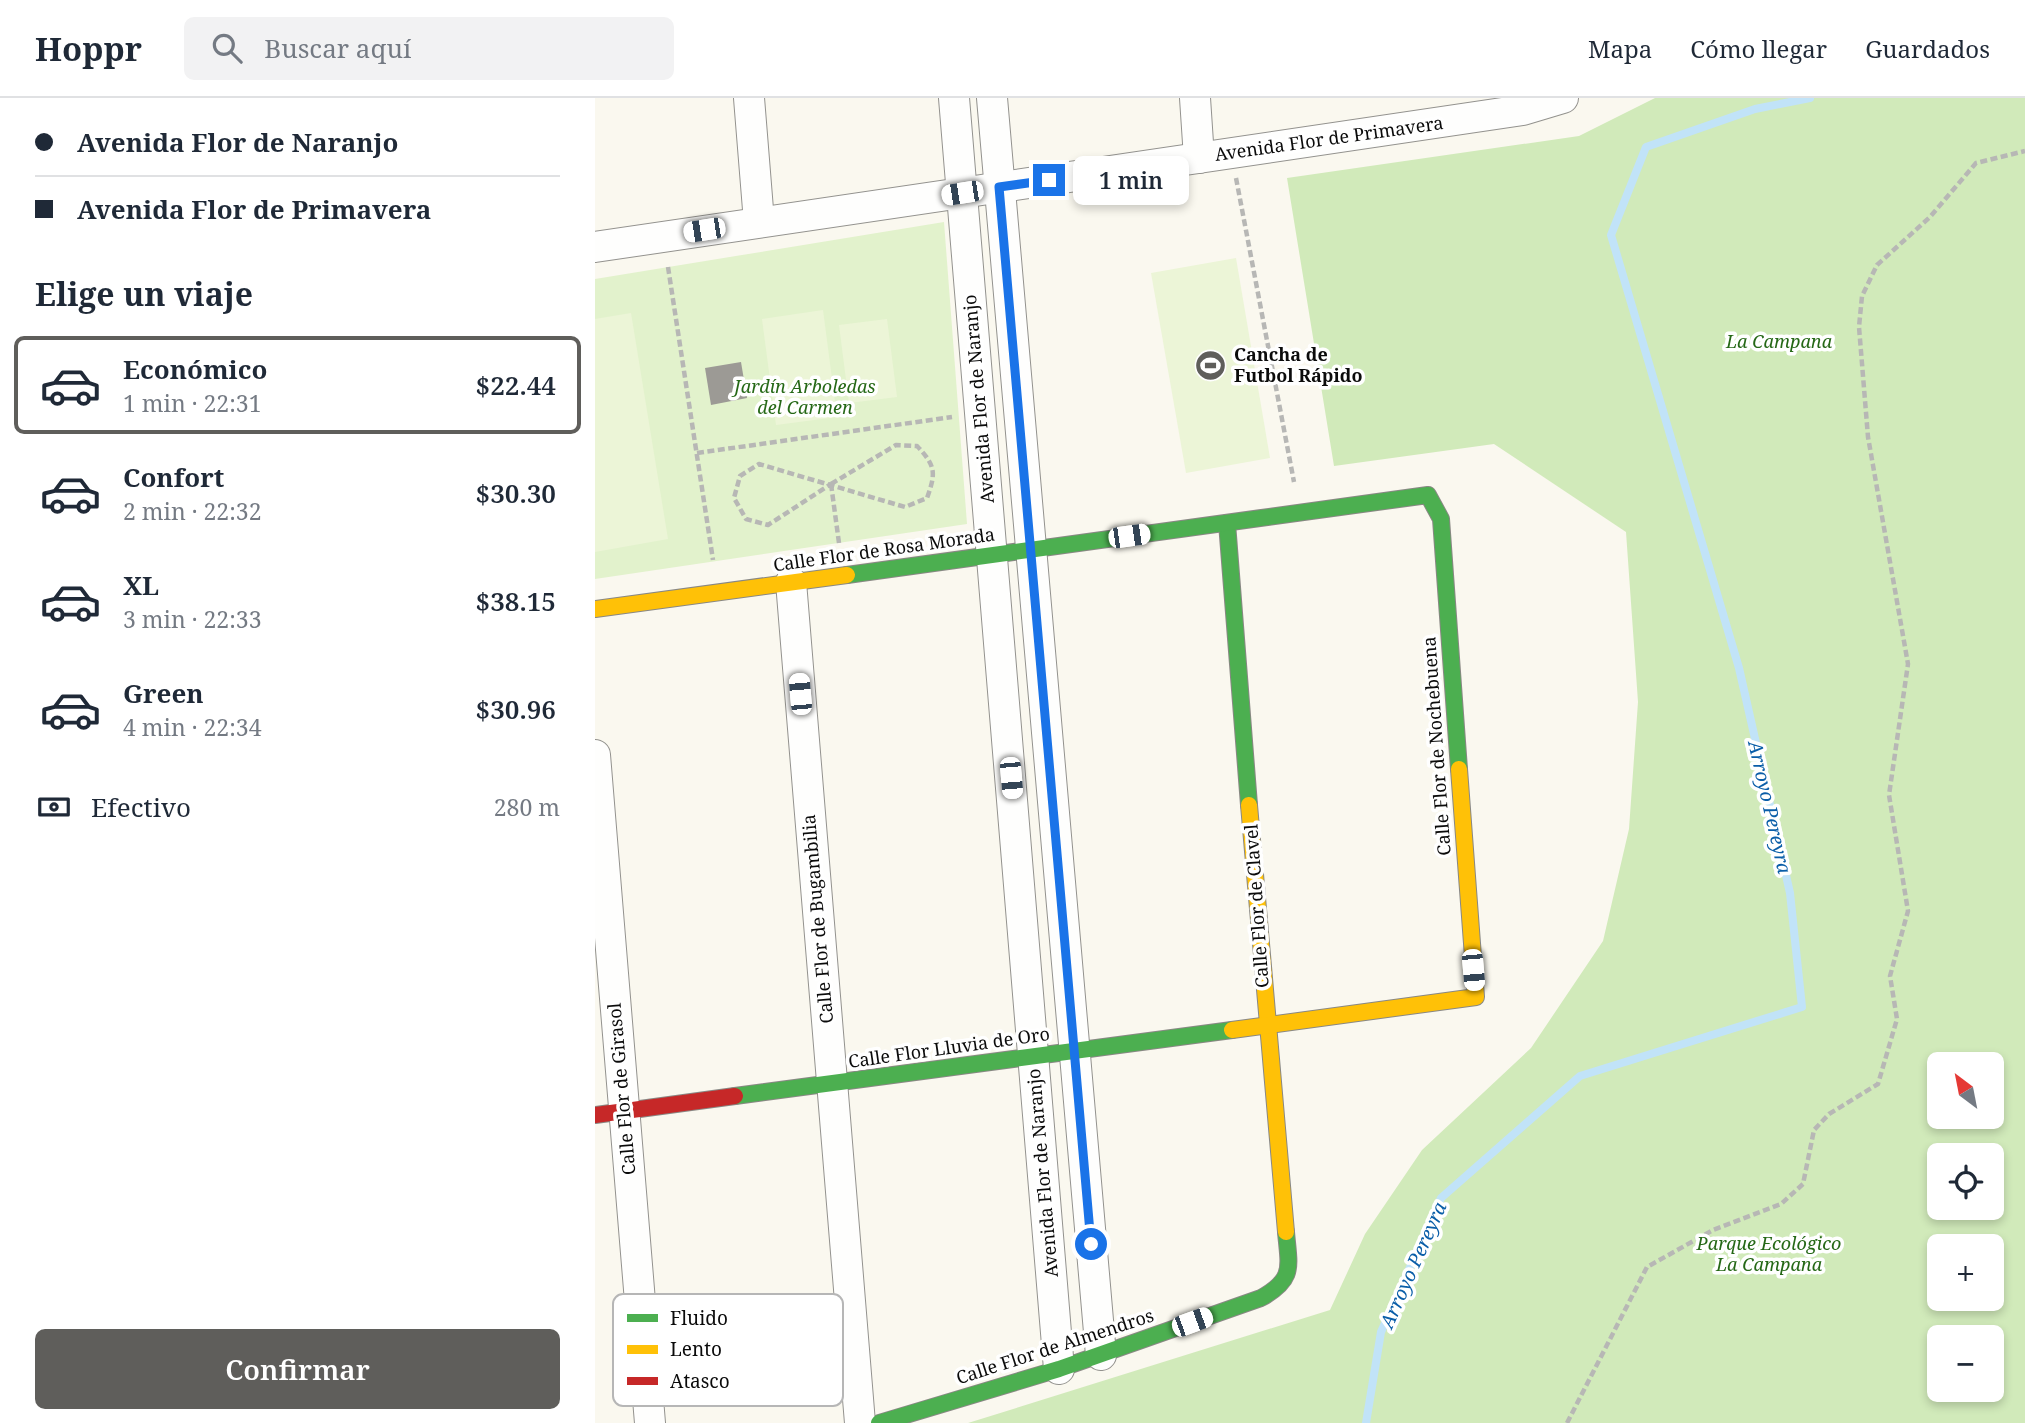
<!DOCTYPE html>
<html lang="es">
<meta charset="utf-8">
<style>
:root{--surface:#fff;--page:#f2f2f3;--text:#1f2937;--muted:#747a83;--line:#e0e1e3;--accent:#5f5e5b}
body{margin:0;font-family:"Noto Serif",serif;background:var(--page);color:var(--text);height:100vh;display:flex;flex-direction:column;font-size:26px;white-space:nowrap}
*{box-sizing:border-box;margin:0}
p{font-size:23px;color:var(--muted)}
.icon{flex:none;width:38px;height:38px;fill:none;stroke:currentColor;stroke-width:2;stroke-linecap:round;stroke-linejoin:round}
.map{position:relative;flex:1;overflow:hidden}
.details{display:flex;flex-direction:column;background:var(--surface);width:595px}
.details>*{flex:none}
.guide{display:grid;align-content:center;height:154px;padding:0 35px;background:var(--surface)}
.needle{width:46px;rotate:328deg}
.tools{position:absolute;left:1332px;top:954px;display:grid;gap:14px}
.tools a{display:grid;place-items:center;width:77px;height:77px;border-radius:10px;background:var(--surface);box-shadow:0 4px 10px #0003;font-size:35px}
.end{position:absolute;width:32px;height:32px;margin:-16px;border:9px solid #1a73e8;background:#fff;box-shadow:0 0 0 4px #fff}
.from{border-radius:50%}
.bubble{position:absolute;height:49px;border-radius:10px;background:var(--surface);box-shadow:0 4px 10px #0003;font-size:23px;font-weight:600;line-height:49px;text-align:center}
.car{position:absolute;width:21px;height:42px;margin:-21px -10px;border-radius:9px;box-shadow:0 0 5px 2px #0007;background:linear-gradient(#fff 24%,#345 0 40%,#fff 0 76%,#345 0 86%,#fff 0)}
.guide b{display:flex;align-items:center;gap:24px;height:66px;font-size:26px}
.guide b+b{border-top:2px solid var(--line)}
.guide i{width:18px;height:18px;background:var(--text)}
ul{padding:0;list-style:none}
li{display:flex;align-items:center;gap:21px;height:98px;margin:0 14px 10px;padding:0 21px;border:4px solid transparent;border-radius:10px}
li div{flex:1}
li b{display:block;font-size:26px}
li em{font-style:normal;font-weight:600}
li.on{border-color:var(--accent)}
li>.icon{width:63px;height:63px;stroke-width:1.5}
h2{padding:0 35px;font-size:32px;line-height:84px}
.pay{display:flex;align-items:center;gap:18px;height:77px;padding:0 35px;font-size:26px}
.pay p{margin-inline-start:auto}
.button{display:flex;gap:14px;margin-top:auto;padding:14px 35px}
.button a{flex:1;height:80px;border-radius:10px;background:var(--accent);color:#fff;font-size:28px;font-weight:600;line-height:80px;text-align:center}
header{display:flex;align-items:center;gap:42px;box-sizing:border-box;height:98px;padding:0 35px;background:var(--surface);border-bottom:2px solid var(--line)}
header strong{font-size:33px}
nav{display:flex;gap:38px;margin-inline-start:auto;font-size:24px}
.search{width:490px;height:63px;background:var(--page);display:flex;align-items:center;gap:18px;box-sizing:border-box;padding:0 24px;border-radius:10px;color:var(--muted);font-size:26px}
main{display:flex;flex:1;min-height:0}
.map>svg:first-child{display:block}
.green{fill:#e2f2cc}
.forest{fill:#d1eaba;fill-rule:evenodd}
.pitch{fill:#ecf5d7}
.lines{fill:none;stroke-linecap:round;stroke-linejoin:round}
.stream{stroke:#c1e3f8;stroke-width:8}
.building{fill:#9c9a95}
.street-casing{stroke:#93928e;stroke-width:32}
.fast-casing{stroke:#898884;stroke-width:18}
.slow-casing{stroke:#898884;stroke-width:18}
.jam-casing{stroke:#898884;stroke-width:18}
.path{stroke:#b7b7b5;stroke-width:4.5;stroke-dasharray:7 3.5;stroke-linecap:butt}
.street{stroke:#fefefd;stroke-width:30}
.fast{stroke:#4caf50;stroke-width:16}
.slow{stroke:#ffc107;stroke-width:16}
.jam{stroke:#c62828;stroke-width:16}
.route{stroke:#1a73e8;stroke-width:9}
.labels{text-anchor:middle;stroke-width:7;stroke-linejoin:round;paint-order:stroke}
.street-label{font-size:18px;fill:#0b0b0b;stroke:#fff}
.park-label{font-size:18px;font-style:italic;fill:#256816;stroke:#fff}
.poi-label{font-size:18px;font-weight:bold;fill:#0b0b0b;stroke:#fff;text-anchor:start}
.water-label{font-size:19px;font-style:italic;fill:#0a5ea8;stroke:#fff}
.key{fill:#fff;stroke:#b6b6b6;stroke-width:2}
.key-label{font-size:19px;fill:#0b0b0b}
</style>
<header>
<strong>Hoppr</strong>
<div class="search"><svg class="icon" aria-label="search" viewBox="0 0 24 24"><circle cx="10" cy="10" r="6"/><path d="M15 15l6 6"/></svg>Buscar aquí</div>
<nav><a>Mapa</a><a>Cómo llegar</a><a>Guardados</a></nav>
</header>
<main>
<section class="details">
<div class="guide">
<b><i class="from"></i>Avenida Flor de Naranjo</b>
<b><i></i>Avenida Flor de Primavera</b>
</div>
<h2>Elige un viaje</h2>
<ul>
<li class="on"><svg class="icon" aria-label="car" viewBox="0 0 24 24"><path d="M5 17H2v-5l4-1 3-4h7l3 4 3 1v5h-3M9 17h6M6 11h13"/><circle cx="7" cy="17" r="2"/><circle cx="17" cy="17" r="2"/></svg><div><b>Económico</b><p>1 min · 22:31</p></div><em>$22.44</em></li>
<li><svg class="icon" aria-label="car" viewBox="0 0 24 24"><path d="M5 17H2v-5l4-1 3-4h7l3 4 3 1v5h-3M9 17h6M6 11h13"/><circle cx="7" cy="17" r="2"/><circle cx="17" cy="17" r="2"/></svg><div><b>Confort</b><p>2 min · 22:32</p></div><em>$30.30</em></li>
<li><svg class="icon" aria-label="car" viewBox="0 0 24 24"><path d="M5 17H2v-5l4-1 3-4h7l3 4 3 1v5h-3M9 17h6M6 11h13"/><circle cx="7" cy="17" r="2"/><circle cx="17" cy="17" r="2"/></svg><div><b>XL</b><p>3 min · 22:33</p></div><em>$38.15</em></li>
<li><svg class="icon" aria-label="car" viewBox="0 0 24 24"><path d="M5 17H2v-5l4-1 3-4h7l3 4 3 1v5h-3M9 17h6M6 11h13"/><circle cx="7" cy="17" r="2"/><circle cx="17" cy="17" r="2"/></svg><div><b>Green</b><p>4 min · 22:34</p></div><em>$30.96</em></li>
</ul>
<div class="pay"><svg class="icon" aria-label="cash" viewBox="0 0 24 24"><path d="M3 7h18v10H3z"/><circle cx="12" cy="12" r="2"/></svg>Efectivo<p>280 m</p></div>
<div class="button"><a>Confirmar</a></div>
</section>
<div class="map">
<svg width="1430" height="1325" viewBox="0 0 1430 1325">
<rect width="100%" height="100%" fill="#faf8ef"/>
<!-- green -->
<polygon class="green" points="349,124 372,426 0,481 0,181"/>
<!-- forest -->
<path class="forest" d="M1060,0H1430V1325H373L735,1212L770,1136L827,1052L936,950L1008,843L1034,731L1043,604L1031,434L899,346L739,368L692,80L984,38ZM1344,966H1396V1018H1344ZM1344,1057H1396V1110H1344ZM1344,1148H1396V1200H1344ZM1344,1239H1396V1292H1344Z"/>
<!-- pitch -->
<g class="pitch">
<polygon points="641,160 675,360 591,375 556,175"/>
<polygon points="228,212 242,319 181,327 167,221"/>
<polygon points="36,215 73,441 0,454 0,221"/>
<polygon points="292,221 302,299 254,305 244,227"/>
</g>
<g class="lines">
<!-- stream -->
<polyline class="stream" points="771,1325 786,1234 846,1100 985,978 1207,909 1195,795 1144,570 1016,137 1051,49 1160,11 1215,0"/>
</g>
<!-- building -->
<polygon class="building" points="146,264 152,300 116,307 110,270"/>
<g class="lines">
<defs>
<g id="street">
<polyline points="154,0 164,124"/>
<polyline points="359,0 464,1271"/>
<polyline points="397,0 506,1257"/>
<polyline points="600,0 604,60"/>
<polyline points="0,149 928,12 968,0"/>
<polyline points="196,484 265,1325"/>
<polyline points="0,657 55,1325"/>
</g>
<g id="fast">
<polyline points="632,425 654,707"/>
<polyline points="252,477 833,397 846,421 864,671"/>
<polyline points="140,998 637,932"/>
<path d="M284,1325L464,1271L666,1200C700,1181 694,1169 691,1134"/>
</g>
<g id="slow">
<polyline points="0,511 252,477"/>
<polyline points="654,707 691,1134"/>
<polyline points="637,932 881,899 864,671"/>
</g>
<polyline id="jam" points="0,1017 140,998"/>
</defs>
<!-- street casing -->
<use href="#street" class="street-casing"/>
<!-- fast casing -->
<use href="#fast" class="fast-casing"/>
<!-- slow casing -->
<use href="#slow" class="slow-casing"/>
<!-- jam casing -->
<use href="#jam" class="jam-casing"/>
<!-- path -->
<g class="path">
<polyline points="641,80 699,384"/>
<polyline points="73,169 118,462"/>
<polyline points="102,355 357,319"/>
<path d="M236,386L301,347L322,348C341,368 341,375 332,400L310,409L164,366L145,378L139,400L151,421L173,427L236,386"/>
<polyline points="236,386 244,445"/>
<polyline points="972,1325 1052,1169 1118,1132 1186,1106 1208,1086 1219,1032 1234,1016 1283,986 1302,921 1295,878 1313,813 1294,697 1313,566 1273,339 1264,229 1267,198 1282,167 1335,119 1381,65 1430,53"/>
</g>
<!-- street -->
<use href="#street" class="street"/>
<!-- fast -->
<use href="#fast" class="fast"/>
<!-- slow -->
<use href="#slow" class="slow"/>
<!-- jam -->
<use href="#jam" class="jam"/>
</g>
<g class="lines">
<!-- route -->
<polyline class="route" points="454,82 404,89 496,1146"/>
</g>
<!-- icons -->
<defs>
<symbol id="stadium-disc" viewBox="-11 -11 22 22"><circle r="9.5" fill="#5f5e5b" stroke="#fff"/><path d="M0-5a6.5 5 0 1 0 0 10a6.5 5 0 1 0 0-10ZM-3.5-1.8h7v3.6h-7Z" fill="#fff"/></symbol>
</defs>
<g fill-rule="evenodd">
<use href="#stadium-disc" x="598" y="250" width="35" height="35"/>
</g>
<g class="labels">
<!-- street labels -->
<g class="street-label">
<text transform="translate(734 41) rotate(-8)" y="6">Avenida Flor de Primavera</text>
<text transform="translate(384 301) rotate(-95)" y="6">Avenida Flor de Naranjo</text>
<text transform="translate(289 452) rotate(-8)" y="6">Calle Flor de Rosa Morada</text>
<text transform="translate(842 648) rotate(-94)" y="6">Calle Flor de Nochebuena</text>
<text transform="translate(662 808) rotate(-94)" y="6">Calle Flor de Clavel</text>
<text transform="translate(223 821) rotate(-95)" y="6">Calle Flor de Bugambilia</text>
<text transform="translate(354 950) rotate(-8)" y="6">Calle Flor Lluvia de Oro</text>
<text transform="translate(27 991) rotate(-95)" y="6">Calle Flor de Girasol</text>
<text transform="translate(448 1075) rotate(-95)" y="6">Avenida Flor de Naranjo</text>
<text transform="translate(460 1249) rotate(-18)" y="6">Calle Flor de Almendros</text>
</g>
<!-- park labels -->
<g class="park-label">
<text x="1184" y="250">La Campana</text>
<text x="210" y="295">Jardín Arboledas<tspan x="210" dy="21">del Carmen</tspan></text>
<text x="1174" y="1152">Parque Ecológico<tspan x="1174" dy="21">La Campana</tspan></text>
</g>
<!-- poi labels -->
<g class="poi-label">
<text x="639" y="263">Cancha de<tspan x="639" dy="21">Futbol Rápido</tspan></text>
</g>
<!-- water labels -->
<g class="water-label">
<text transform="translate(1175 709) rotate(77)" y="7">Arroyo Pereyra</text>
<text transform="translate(818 1167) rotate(-66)" y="7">Arroyo Pereyra</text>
</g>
</g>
<!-- legend -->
<rect x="18" y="1196" width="230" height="112" rx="10" class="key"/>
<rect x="32" y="1216" width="31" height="8" fill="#4caf50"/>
<rect x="32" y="1247" width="31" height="9" fill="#ffc107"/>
<rect x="32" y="1279" width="31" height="8" fill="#c62828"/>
<g class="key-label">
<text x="75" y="1227">Fluido</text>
<text x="75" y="1258">Lento</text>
<text x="75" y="1290">Atasco</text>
</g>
</svg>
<div class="tools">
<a><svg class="needle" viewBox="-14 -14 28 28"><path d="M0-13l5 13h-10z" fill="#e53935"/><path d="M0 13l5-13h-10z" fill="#747a83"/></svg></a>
<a><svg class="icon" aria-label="locate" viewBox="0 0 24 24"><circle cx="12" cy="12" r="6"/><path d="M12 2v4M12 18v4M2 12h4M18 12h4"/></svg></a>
<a>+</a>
<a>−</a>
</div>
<i class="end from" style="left:496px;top:1146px"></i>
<i class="end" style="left:454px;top:82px"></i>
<div class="bubble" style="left:478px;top:58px;width:116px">1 min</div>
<i class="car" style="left:367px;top:95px;rotate:261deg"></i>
<i class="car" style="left:109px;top:132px;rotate:261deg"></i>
<i class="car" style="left:534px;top:438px;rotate:82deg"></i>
<i class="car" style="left:205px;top:596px;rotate:355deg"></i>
<i class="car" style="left:416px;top:680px;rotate:175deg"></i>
<i class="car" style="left:878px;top:872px;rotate:175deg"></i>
<i class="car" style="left:597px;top:1224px;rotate:70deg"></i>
</div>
</main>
